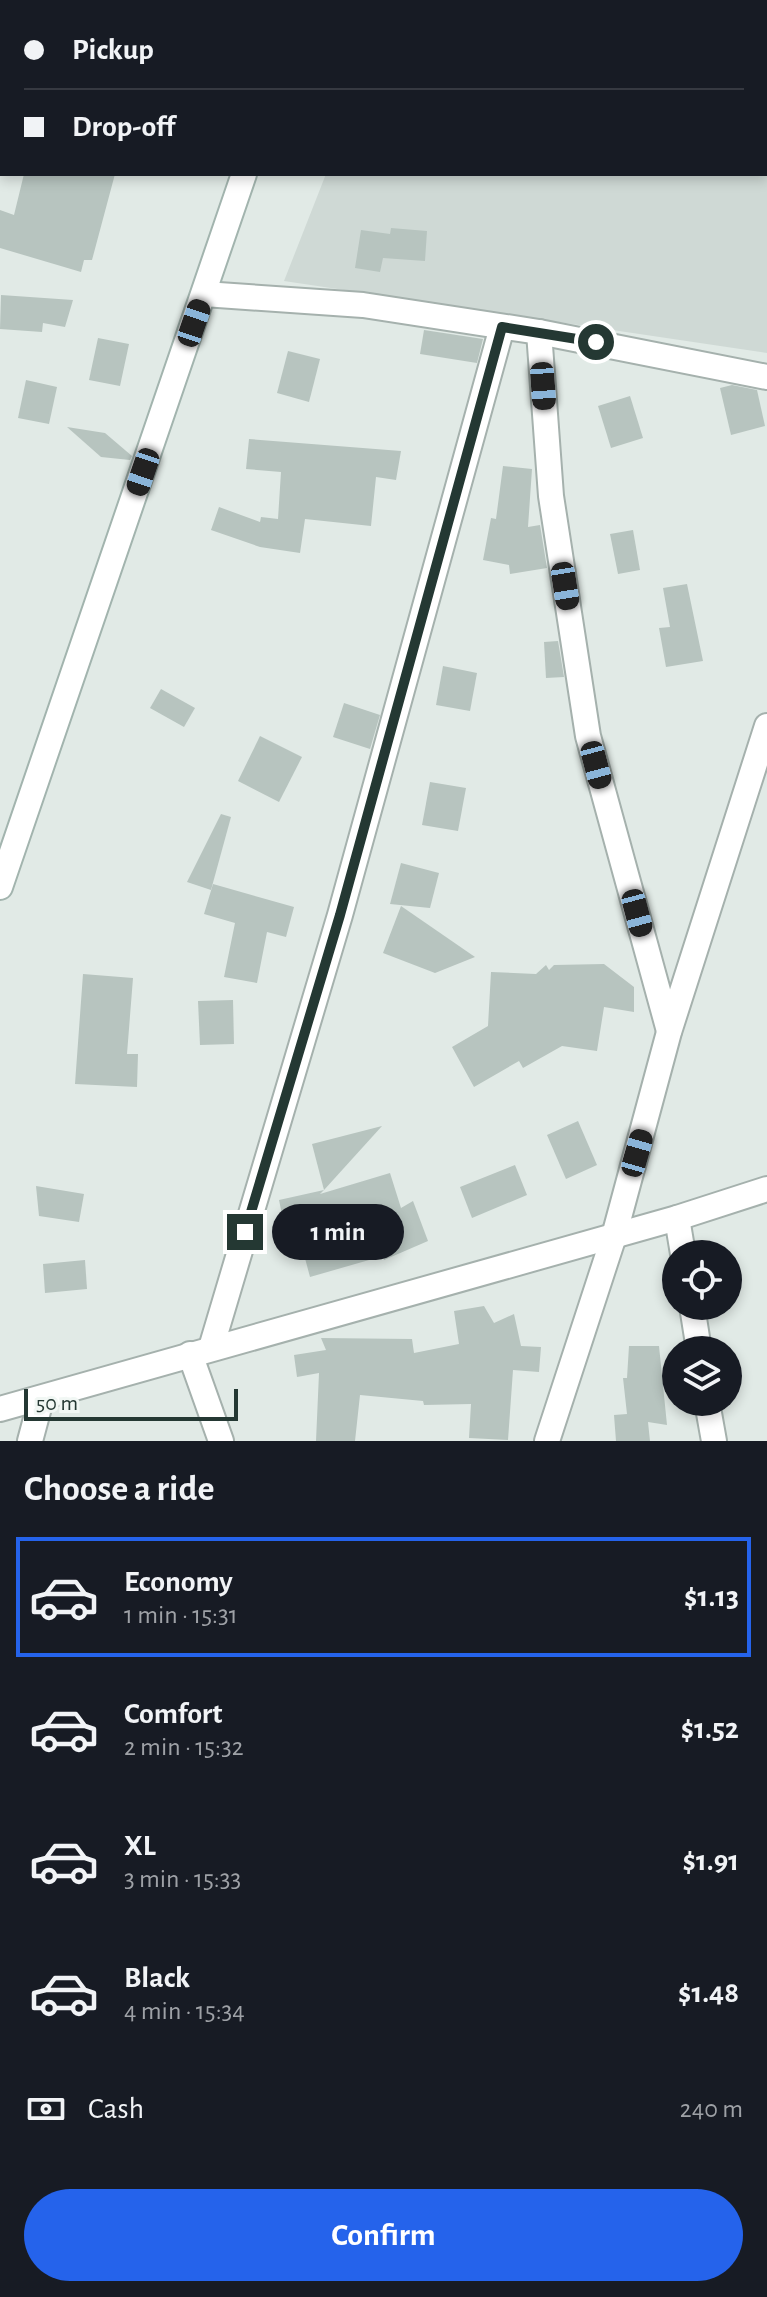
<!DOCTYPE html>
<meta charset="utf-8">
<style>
:root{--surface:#171b24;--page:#242831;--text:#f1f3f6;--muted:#9ea1a6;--line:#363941;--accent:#2563eb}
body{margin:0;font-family:"Alegreya Sans",sans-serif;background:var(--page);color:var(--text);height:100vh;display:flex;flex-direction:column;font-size:30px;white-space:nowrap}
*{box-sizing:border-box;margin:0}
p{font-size:26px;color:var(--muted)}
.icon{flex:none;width:44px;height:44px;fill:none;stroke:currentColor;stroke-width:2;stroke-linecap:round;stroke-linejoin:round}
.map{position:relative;height:1441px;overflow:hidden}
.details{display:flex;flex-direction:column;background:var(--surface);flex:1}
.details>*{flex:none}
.banner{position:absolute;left:0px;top:0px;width:768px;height:176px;box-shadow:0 4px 12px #0003;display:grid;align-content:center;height:176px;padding:0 24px;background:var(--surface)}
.buttons{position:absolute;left:662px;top:1240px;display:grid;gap:16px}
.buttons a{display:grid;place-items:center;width:80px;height:80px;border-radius:50%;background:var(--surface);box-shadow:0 4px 12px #0003;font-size:40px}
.scale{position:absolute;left:24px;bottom:20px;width:214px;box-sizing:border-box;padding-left:8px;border:4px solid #243833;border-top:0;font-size:22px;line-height:28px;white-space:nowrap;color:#243833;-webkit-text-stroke:6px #f1f7f4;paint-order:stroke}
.end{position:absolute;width:36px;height:36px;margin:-18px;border:10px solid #243833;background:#fff;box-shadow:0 0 0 4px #fff}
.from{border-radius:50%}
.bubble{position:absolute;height:56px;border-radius:28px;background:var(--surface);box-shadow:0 4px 12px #0003;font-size:26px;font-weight:700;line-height:56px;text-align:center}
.car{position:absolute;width:24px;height:48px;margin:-24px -12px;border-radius:10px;box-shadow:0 0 6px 2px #0007;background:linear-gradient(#222 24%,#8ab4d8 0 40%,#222 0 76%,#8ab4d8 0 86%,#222 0)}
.banner b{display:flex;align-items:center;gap:28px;height:76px;font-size:30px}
.banner b+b{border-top:2px solid var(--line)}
.banner i{width:20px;height:20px;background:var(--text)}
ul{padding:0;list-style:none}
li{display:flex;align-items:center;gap:24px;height:120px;margin:0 16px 12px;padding:0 8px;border:4px solid transparent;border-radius:0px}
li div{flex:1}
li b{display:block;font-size:30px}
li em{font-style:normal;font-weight:700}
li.current{border-color:var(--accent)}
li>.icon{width:72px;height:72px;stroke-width:1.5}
h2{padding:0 24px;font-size:36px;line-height:96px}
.pay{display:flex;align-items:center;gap:20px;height:88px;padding:0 24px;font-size:30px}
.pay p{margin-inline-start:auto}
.primary-button{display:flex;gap:16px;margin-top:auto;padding:16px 24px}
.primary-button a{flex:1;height:92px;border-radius:48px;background:var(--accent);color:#fff;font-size:32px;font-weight:700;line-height:92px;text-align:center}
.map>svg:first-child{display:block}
.built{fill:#cfd9d5}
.building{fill:#b7c4bf}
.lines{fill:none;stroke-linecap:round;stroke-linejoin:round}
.street-casing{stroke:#a5b1ad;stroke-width:28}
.secondary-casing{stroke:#a2b4ae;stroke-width:28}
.street{stroke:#fff;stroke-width:24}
.secondary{stroke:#fff;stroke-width:24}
.route{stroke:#243833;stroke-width:10}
</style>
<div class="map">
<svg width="767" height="1441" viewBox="0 0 767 1441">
<rect width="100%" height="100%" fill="#e1eae6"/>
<!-- built -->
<polygon class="built" points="393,0 767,0 767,353 284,281 326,174 766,174 766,2"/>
<!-- building -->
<g class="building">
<polygon points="24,174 115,174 92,260 84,260 81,272 0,248 0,210 14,215"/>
<polygon points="391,228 427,231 425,261 383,258 380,272 355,268 361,230 390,234"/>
<polygon points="1,295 73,300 65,327 43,323 42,332 0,329"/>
<polygon points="424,330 483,339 477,363 420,354"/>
<polygon points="98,338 129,344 120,386 89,380"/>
<polygon points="288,351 320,359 309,402 277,393"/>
<polygon points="26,380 57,387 49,424 18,418"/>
<polygon points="732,385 757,390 765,426 731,435 720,388"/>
<polygon points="630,396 643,438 611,448 598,406"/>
<polygon points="67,427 105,433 132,456 130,460 101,457"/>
<polygon points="249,439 401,451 396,480 376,477 371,526 305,519 300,553 260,547 211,530 219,507 260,522 261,517 278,519 281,472 246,469"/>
<polygon points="503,466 532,469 528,527 540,525 547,568 510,574 509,565 483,560 491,518 496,519"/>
<polygon points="633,530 640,570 618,574 610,534"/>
<polygon points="687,584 703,661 666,667 659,628 670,627 663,588"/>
<polygon points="558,641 564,677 546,678 544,642"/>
<polygon points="443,666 477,673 470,711 436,705"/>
<polygon points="161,689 195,708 184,727 150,708"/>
<polygon points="344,703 380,715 370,749 333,737"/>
<polygon points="260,736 302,757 279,802 238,781"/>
<polygon points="430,782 466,788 458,831 422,825"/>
<polygon points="221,814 231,817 211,890 187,882"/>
<polygon points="401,863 439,873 430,908 390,904"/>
<polygon points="213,884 294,907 286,937 267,932 257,983 224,977 235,923 204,914"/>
<polygon points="401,906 475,957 435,973 383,953"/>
<polygon points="604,964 634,987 634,1012 604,1007 597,1051 562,1046 523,1068 519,1061 474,1087 452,1047 488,1026 491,972 536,974 546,965 549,970 554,965"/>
<polygon points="83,974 133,978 127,1054 138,1054 137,1087 75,1084"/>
<polygon points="233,1000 234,1044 200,1045 198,1001"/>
<polygon points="578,1121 597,1165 566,1179 547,1135"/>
<polygon points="382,1126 324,1190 312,1144"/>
<polygon points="515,1165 527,1195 472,1218 460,1187"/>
<polygon points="390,1173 401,1208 413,1201 428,1241 384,1260 383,1256 310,1277 298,1232 286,1234 279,1200 324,1190 320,1194"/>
<polygon points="36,1186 84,1194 79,1222 39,1216"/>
<polygon points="85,1260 87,1289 45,1293 43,1264"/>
<polygon points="484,1306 494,1323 514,1314 521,1346 541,1347 539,1372 513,1370 508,1440 469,1438 471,1404 424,1405 423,1401 360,1395 355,1441 316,1441 319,1373 297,1377 294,1355 326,1350 321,1338 412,1339 414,1353 459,1344 454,1311"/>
<polygon points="629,1346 659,1346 667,1425 648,1422 650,1441 616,1441 614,1415 627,1414 623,1378 627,1378"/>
</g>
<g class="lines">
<defs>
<g id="street">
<polyline points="204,294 363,305 539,332 767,377"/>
<polyline points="539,332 551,496 588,736 669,1031"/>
<polyline points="677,1218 683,1254"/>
<polyline points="692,1306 699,1350"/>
<polyline points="211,1348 340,915 502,327"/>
<polyline points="190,1354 221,1441"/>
<polyline points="707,1402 714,1441"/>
<polyline points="0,1409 677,1218 767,1189"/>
<polyline points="30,1441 41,1400"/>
<polyline points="547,1441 614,1236 669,1032 767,726"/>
</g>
<g id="secondary">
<polyline points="300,2 301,0"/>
<polyline points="0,887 244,174"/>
</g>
</defs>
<!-- street casing -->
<use href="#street" class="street-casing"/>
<!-- secondary casing -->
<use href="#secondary" class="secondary-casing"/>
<!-- street -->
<use href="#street" class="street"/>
<!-- secondary -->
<use href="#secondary" class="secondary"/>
</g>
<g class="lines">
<!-- route -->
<polyline class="route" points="245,1232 340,915 502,327 596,342"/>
</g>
</svg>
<div class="buttons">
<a><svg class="icon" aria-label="locate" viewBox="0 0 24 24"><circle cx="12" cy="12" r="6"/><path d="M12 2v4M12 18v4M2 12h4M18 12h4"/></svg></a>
<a><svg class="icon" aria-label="layers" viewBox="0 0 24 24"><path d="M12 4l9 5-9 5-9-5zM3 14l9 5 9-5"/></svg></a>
</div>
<div class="scale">50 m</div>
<i class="end from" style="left:596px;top:342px"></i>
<i class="end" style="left:245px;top:1232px"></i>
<div class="bubble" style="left:272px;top:1204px;width:132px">1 min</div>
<i class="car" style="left:194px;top:323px;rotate:19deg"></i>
<i class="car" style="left:543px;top:386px;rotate:176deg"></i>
<i class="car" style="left:143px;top:472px;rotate:199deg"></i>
<i class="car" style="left:565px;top:586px;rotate:171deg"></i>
<i class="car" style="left:596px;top:765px;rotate:165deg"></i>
<i class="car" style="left:637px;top:913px;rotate:165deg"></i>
<i class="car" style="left:637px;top:1153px;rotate:16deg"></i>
<div class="banner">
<b><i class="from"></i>Pickup</b>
<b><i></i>Drop-off</b>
</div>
</div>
<section class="details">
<h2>Choose a ride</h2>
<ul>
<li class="current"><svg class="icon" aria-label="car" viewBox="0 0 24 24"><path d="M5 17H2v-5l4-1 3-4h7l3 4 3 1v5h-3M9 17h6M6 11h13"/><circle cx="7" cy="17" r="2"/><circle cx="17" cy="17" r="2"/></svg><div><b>Economy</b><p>1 min · 15:31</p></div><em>$1.13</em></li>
<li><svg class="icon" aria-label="car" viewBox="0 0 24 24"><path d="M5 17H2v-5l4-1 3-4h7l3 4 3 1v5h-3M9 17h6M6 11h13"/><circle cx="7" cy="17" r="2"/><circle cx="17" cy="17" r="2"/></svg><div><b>Comfort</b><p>2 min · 15:32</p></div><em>$1.52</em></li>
<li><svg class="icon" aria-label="car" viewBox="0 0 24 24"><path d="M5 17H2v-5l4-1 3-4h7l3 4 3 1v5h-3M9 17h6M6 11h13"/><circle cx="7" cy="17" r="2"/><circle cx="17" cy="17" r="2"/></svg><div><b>XL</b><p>3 min · 15:33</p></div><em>$1.91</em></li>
<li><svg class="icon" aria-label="car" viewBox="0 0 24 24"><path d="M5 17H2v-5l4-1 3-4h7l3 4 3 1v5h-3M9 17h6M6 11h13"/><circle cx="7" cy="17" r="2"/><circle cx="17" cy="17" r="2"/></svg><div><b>Black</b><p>4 min · 15:34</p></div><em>$1.48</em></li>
</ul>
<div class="pay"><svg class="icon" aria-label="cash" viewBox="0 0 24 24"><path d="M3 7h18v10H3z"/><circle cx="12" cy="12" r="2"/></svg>Cash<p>240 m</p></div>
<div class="primary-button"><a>Confirm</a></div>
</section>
